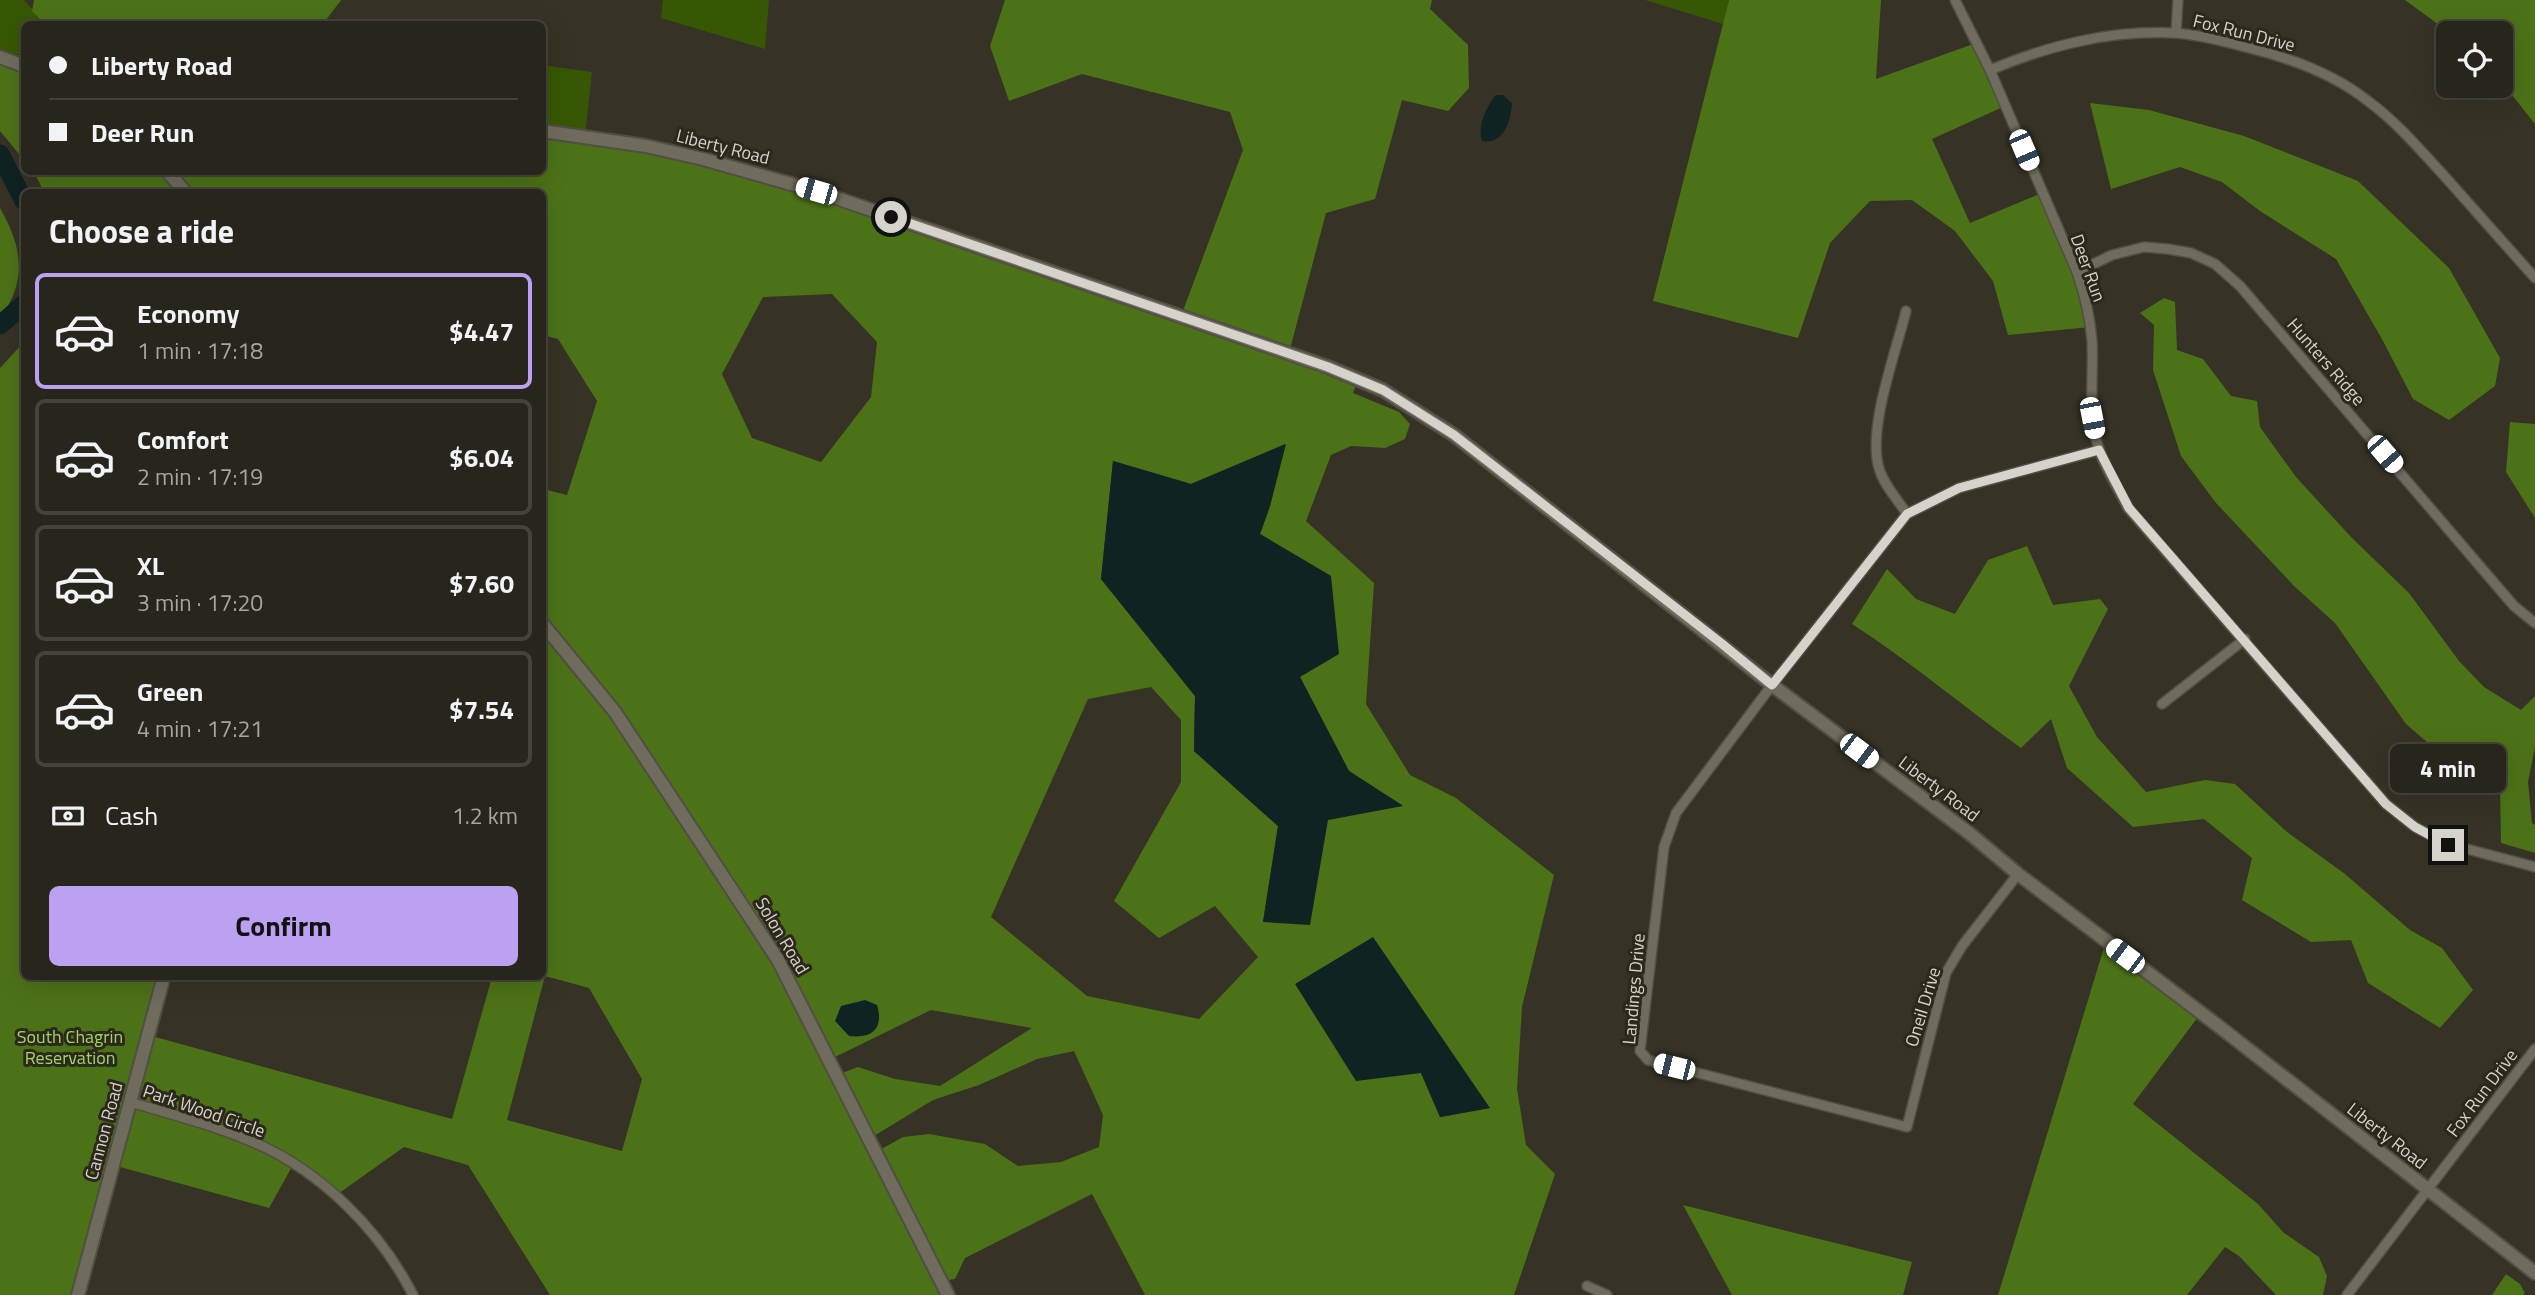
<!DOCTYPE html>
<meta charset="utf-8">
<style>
:root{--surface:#28261c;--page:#302e25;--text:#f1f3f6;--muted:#a5a5a3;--line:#44433b;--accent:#bca0f2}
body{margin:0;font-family:"Titillium Web",sans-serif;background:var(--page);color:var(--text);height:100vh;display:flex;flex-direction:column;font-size:26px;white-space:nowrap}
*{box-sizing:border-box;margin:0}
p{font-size:23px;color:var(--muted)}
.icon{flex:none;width:38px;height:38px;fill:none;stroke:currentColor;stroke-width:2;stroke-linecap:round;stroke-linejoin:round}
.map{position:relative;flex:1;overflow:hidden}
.drawer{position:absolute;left:21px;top:189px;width:525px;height:791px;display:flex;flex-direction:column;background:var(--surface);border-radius:10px;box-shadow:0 7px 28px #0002,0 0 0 2px var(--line)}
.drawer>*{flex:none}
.top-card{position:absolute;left:21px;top:21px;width:525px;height:154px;border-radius:10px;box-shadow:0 7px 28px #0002,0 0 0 2px var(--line);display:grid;align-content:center;height:154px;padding:0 28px;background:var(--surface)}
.fabs{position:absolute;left:2436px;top:21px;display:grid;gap:14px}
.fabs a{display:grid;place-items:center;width:77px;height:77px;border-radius:10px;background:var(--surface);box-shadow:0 7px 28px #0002,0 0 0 2px var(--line);font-size:35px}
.end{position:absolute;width:32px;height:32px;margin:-16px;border:9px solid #d5d3cb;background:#111;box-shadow:0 0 0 4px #111}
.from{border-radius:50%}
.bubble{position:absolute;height:49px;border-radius:10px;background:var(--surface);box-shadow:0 7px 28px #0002,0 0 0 2px var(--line);font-size:23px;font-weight:700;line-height:49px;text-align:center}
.car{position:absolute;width:21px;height:42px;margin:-21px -10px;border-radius:9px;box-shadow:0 0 5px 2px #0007;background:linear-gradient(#fff 24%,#345 0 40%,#fff 0 76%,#345 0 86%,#fff 0)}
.top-card b{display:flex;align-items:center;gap:24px;height:66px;font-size:26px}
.top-card b+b{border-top:2px solid var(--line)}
.top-card i{width:18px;height:18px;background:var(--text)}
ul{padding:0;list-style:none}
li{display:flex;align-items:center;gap:21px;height:116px;margin:0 14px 10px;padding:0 14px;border:4px solid var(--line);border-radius:10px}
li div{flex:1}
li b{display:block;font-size:26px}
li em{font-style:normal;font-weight:700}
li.on{border-color:var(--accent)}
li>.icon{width:63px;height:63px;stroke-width:1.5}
h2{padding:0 28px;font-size:32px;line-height:84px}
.pay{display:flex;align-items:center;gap:18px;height:77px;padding:0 28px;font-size:26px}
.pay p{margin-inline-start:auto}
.primary-button{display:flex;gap:14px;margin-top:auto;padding:14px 28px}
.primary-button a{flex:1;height:80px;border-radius:10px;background:var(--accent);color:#111;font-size:28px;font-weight:700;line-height:80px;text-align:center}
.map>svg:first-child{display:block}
.green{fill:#375704}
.forest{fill:#4c7217;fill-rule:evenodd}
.water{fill:#102323}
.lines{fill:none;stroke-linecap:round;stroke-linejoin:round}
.river{stroke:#102323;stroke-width:19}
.street-casing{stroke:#514e43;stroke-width:12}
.secondary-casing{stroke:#514e43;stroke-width:16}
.street{stroke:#6f6b5d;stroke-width:9}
.secondary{stroke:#6f6b5d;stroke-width:12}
.route{stroke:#d5d3cb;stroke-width:9}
.labels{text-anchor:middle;stroke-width:6;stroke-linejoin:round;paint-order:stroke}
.street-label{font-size:18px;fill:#d5d3cb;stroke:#2c281c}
.park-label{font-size:18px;fill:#a1d665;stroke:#2c281c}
</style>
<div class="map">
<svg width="2535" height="1295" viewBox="0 0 2535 1295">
<rect width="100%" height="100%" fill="#363225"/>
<!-- green -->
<g class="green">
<polygon points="0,0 24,0 45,24 24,24 24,55 0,52"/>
<polygon points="663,0 769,0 765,49 661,18"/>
<polygon points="1645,0 1729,0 1723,24"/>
<polygon points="542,65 592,72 585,137 543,131"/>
</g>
<!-- forest -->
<g class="forest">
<polygon points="34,0 341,0 323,24 45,24 32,11"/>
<path d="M1005,0H1432L1430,9L1468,45L1469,88L1448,111L1402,100L1375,199L1326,213L1289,353L1358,379L1353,393L1399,412L1410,424L1405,439L1385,448L1351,446L1331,455L1306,521L1374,583L1366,704L1410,775L1456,798L1554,875L1522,1007L1517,1089L1526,1145L1555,1174L1514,1295H1145L1092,1194L965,1258L955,1279L941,1281L948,1295H550L468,1165L404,1147L335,1196L294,1163L269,1208L113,1165L78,1295H0V368L24,342V976L164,977L148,1035L452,1119L492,977L542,976L543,489L567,495L597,401L558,339L543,335L542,192H44L34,172H542L543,131L719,162L1181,316L1243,150L1230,112L1082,74L1009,101L990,46ZM832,294L877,342L871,397L821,462L752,438L722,374L763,297ZM1285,444L1270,506L1260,534L1331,576L1300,677L1349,771L1402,805L1327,820L1263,922L1278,826L1194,751L1195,696L1101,579L1113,461L1191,484ZM1151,687L1181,720V782L1114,901L1159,938L1215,906L1258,957L1199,1019L1087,996L991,917L1088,699ZM545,976L589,988L642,1079L622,1151L507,1120ZM931,1010L1032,1028L940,1086L895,1079L858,1067L837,1075L829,1060ZM1074,1051L1103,1115L1099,1147L1061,1162L1018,1166L985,1144L929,1134L903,1137L876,1152L869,1139L933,1100L979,1085L1037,1059ZM1421,1073L1490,1108L1440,1117Z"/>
<polygon points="1729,0 1881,0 1876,79 1976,43 2005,106 1932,139 1970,223 2042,193 2077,272 2090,327 2008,335 1993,281 1955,231 1912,200 1870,201 1830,243 1798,338 1653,301"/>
<polygon points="2405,0 2535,0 2535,124 2501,81 2501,33 2450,33"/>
<polygon points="0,57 24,66 24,160 0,131"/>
<polygon points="2090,103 2149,110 2244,136 2358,181 2449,268 2500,358 2495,386 2449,420 2413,399 2383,341 2336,259 2260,211 2222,182 2180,167 2111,189"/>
<path d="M0,208C22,246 28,281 0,318Z"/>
<polygon points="2164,298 2175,302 2177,350 2203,359 2231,396 2257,401 2260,427 2296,477 2351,537 2409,593 2459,661 2484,687 2521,710 2535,696 2535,747 2528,782 2532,823 2535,825 2535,853 2501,843 2500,784 2442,755 2406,724 2335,623 2294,586 2216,503 2181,456 2153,370 2154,325 2140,313"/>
<polygon points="2510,422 2535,424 2535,518 2506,472"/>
<path d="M2027,546L2053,605L2100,599L2108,609L2069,686L2097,737L2146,792L2205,780L2235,784L2287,832L2345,874L2410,930L2442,948L2473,990L2440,1028L2368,983L2351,940L2311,942L2242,900L2252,858L2204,819L2133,827L2067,768L2051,719L2021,748C1964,707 1911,662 1852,624L1887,569L1916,599L1955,614L1988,560Z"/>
<polygon points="2106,941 2201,1013 2133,1104 2258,1204 2284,1233 2319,1257 2327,1276 2323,1295 2276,1295 2239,1256 2225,1247 2187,1295 1998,1295"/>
<polygon points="1683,1205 1912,1262 1903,1295 1732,1295"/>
<polygon points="2506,1274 2520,1284 2525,1293 2523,1295 2492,1295"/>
</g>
<!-- water -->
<g class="water">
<path d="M1496,95H1503L1512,103C1511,120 1504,145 1482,141C1477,126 1486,107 1496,95Z"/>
<polygon points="1286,444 1270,506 1260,534 1331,576 1339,654 1300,677 1349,771 1403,806 1328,820 1310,925 1263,922 1278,826 1194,751 1195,696 1101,579 1113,461 1191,484"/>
<polygon points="1373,937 1490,1108 1440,1117 1421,1073 1356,1081 1295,984"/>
<path d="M865,1000L877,1005C884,1028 873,1039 849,1036L835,1021L841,1006Z"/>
</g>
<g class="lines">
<!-- river -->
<g class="river">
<polyline points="0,154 24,201"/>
<polyline points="0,325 24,304"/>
</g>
<defs>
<g id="street">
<path d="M1955,0L1990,70L2077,272C2085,295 2090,317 2092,341C2094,377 2087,414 2099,449C2105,469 2119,489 2128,508L2386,804L2415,827L2448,844L2535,867"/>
<polyline points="2176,33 2178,0"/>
<path d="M1990,70C2050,45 2110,30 2175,33C2201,35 2227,42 2253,49C2293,59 2335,75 2368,101C2398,123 2422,152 2447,179C2476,212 2506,245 2535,278"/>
<polyline points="2077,272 2112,255 2144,247 2168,249 2191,253 2215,264 2240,286 2514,606 2535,623"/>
<path d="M1906,311C1896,352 1867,429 1879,468C1883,484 1898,500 1907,514"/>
<polyline points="2162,704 2245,639"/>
<polyline points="2018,874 1962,946 1946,973 1907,1127 1648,1060 1640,1051 1664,847 1676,813 1772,685 1907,514 1959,488 2099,450"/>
<path d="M130,1102C171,1114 213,1125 253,1142C321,1171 380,1230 413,1295"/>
<polyline points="1587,1286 1607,1295"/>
<polyline points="2347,1295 2535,1049"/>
</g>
<g id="secondary">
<polyline points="0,57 24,66"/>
<polyline points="542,131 646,146 703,159 816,191 1328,367 1383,390 1454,435 1772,685 1969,833 2018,874 2221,1028 2535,1273"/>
<polyline points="168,172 185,192"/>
<polyline points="542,623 615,712 778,960 948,1295"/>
<polyline points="78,1295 164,976"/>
</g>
</defs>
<!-- street casing -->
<use href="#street" class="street-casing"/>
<!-- secondary casing -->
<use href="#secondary" class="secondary-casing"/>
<!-- street -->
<use href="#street" class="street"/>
<!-- secondary -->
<use href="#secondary" class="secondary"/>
</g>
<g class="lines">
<!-- route -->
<polyline class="route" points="891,217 1328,367 1383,390 1454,435 1721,643 1772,685 1907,514 1959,488 2099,450 2129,508 2386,804 2415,827 2448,845"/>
</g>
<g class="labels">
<!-- street labels -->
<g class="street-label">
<text transform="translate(2244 33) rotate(14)" y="6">Fox Run Drive</text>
<text transform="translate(723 147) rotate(14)" y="6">Liberty Road</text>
<text transform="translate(2088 268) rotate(70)" y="6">Deer Run</text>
<text transform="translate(2326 362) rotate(49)" y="6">Hunters Ridge</text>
<text transform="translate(1939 789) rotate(37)" y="6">Liberty Road</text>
<text transform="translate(782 936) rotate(59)" y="6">Solon Road</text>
<text transform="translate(1634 989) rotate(-85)" y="6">Landings Drive</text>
<text transform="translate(1923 1007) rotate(-73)" y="6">Oneil Drive</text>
<text transform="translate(2482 1093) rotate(-53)" y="6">Fox Run Drive</text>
<text transform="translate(204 1111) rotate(19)" y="6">Park Wood Circle</text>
<text transform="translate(104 1131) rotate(-75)" y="6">Cannon Road</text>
<text transform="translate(2387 1136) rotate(38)" y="6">Liberty Road</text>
</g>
<!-- park labels -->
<g class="park-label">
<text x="70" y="1043">South Chagrin<tspan x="70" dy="21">Reservation</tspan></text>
</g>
</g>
</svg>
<div class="fabs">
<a><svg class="icon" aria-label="locate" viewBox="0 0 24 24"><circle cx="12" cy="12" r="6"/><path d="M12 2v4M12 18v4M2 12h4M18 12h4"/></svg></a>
</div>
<i class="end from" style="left:891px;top:217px"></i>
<i class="end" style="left:2448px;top:845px"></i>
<div class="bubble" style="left:2390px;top:744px;width:116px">4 min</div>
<i class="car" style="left:2024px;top:150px;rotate:157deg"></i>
<i class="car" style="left:816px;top:191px;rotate:286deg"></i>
<i class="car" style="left:2092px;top:418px;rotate:169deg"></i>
<i class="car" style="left:2385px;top:454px;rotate:139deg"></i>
<i class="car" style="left:1859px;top:751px;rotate:127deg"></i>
<i class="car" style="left:2125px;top:956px;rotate:307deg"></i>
<i class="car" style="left:1674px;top:1067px;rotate:284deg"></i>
<div class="top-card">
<b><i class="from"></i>Liberty Road</b>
<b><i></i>Deer Run</b>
</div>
<section class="drawer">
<h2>Choose a ride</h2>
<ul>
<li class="on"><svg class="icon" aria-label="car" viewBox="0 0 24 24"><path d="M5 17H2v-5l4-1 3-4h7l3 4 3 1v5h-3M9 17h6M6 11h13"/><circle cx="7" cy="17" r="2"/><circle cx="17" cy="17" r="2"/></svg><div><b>Economy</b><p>1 min · 17:18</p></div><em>$4.47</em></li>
<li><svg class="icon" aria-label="car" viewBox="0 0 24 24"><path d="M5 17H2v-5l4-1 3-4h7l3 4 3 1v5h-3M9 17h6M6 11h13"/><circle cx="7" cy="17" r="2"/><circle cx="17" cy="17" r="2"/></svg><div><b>Comfort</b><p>2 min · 17:19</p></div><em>$6.04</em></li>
<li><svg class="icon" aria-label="car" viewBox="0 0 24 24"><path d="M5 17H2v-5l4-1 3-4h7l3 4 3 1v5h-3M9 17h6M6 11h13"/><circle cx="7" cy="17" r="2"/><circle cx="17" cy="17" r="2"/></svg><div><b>XL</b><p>3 min · 17:20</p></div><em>$7.60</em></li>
<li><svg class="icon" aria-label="car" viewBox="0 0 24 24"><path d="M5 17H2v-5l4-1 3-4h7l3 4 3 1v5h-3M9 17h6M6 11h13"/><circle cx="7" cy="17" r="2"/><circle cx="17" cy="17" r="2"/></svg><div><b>Green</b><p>4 min · 17:21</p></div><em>$7.54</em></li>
</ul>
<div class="pay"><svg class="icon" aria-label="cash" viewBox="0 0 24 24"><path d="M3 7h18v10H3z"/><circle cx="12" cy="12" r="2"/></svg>Cash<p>1.2 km</p></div>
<div class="primary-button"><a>Confirm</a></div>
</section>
</div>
